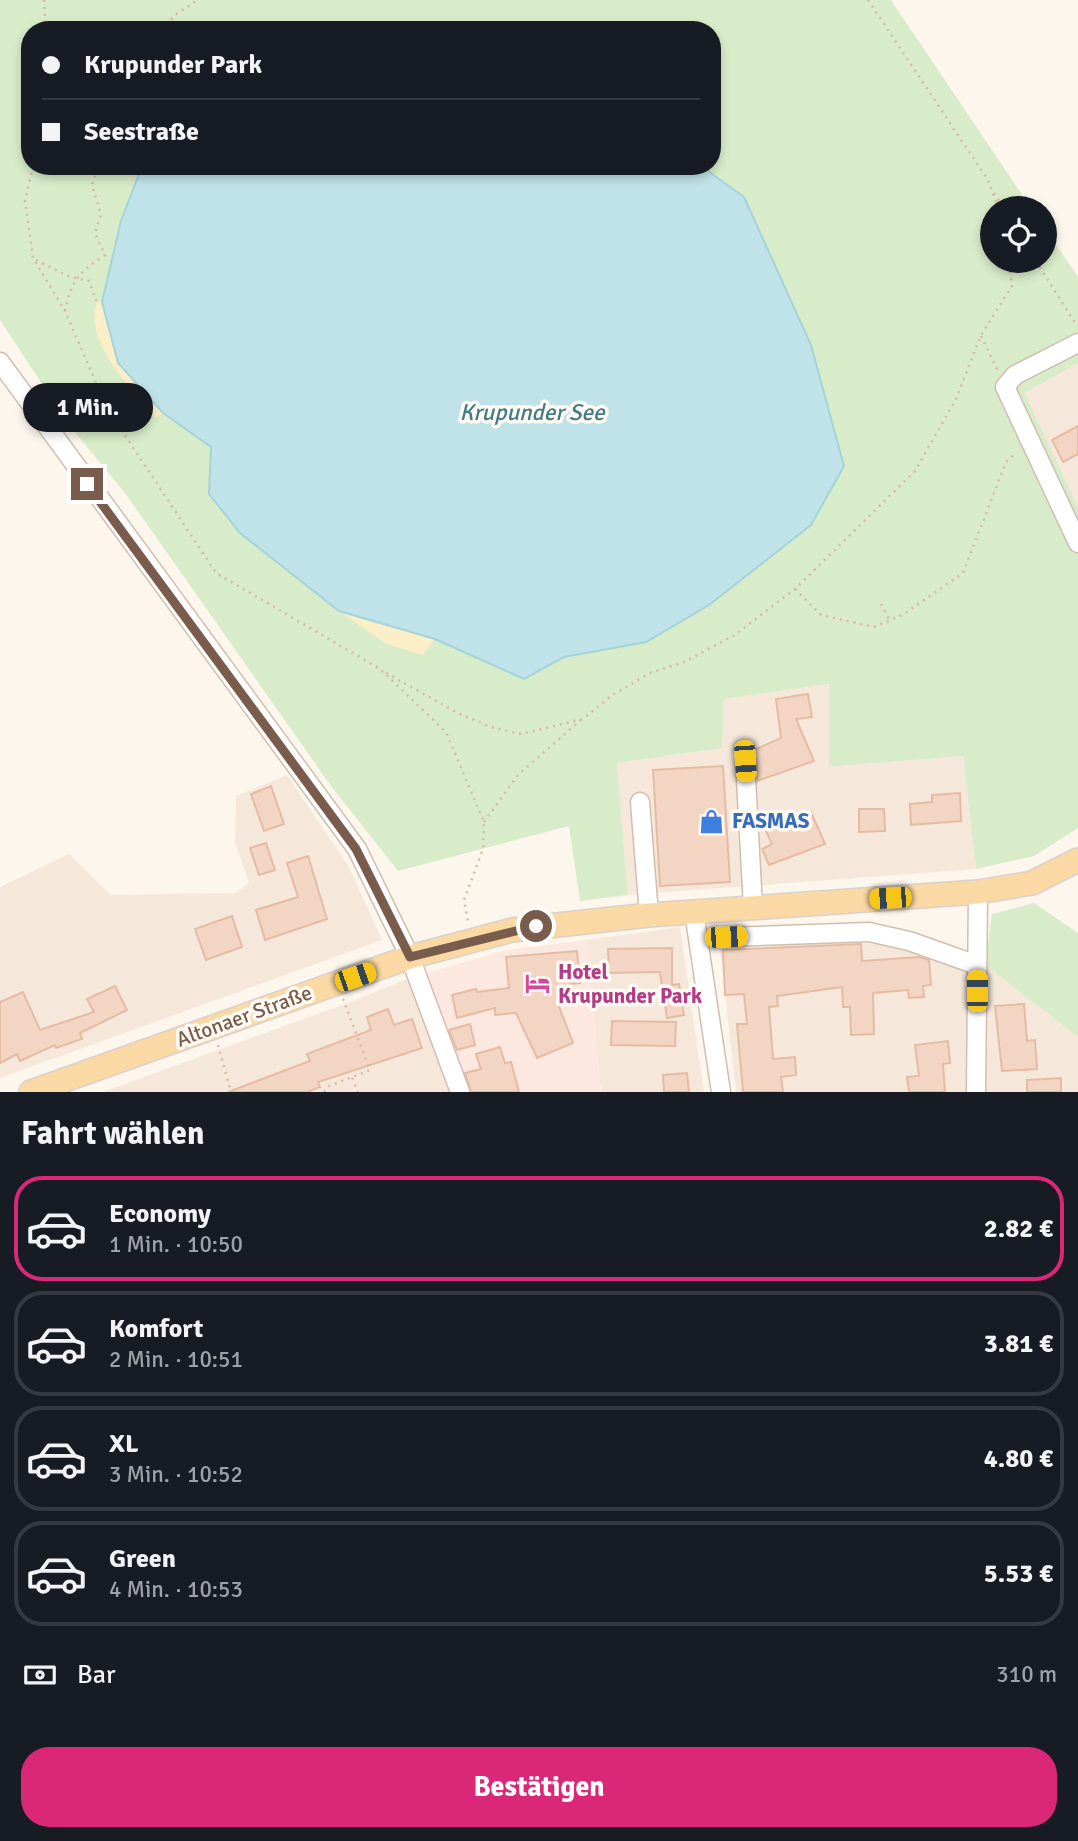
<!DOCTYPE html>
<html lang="de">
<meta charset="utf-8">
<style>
:root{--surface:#171b24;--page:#242831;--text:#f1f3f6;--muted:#9ea1a6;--line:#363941;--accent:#db2777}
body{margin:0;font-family:Signika,sans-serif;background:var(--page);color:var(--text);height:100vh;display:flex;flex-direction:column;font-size:26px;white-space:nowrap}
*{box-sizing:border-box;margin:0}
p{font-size:23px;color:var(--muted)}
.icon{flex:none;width:38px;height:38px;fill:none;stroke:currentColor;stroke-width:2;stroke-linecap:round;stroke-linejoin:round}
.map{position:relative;height:1092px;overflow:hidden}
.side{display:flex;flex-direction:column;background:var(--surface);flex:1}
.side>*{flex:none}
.banner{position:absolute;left:21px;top:21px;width:700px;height:154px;border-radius:28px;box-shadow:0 4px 10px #0003;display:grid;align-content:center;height:154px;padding:0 21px;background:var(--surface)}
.controls{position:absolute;left:980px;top:196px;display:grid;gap:14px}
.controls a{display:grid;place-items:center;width:77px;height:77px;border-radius:50%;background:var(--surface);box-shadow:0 4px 10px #0003;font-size:35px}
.end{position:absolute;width:32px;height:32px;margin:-16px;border:9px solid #7a5c4d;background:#fff;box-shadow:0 0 0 4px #fff}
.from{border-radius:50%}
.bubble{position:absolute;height:49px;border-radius:24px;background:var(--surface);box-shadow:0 4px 10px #0003;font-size:23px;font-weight:700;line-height:49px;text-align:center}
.car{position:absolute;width:21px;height:42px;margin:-21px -10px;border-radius:9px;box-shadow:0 0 5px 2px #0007;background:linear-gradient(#f5c518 24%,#345 0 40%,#f5c518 0 76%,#345 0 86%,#f5c518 0)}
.banner b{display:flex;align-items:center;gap:24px;height:66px;font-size:26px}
.banner b+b{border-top:2px solid var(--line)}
.banner i{width:18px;height:18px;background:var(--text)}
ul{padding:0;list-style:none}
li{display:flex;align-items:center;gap:21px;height:105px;margin:0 14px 10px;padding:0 7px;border:4px solid var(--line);border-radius:28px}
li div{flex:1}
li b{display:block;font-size:26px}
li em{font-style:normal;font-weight:700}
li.on{border-color:var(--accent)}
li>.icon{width:63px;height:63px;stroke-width:1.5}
h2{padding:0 21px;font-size:32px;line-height:84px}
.pay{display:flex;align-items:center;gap:18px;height:77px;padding:0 21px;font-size:26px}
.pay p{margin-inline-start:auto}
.button{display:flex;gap:14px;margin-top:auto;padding:14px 21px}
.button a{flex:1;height:80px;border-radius:28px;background:var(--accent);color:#fff;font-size:28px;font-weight:700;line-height:80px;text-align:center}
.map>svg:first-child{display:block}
.residential{fill:#f5e8da}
.commercial{fill:#fde8e0}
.green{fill:#d8ecc9;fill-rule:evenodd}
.sand{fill:#fcefc7}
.water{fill:#bfe3e8;stroke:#a5d3da;stroke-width:2}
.building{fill:#f3d5c3;stroke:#e6bba3;stroke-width:2}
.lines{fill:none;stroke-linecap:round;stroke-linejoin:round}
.minor-casing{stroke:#d1beb0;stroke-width:21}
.major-casing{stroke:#dad1cd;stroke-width:26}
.path{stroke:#d9b8a5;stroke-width:2.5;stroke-dasharray:2 5;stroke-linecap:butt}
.minor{stroke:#fff;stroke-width:18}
.major{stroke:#fbd9a5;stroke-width:23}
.route{stroke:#7a5c4d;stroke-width:9}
.labels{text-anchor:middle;stroke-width:7;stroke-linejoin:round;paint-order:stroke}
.shop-label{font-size:21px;font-weight:bold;fill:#366cbe;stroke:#fffaf3;text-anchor:start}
.hotel-label{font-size:21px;font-weight:bold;fill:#b23c85;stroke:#fffaf3;text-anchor:start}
.street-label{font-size:21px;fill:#7a5c4d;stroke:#fffaf3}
.water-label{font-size:23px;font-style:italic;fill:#437c86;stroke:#fffaf3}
</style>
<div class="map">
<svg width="1078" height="1092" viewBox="0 0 1078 1092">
<rect width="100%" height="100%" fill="#fdf6ec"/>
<!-- residential -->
<g class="residential">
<polygon points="1078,363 1078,507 1025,393"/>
<polygon points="830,684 829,767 963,756 976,869 628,895 617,763 722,748 724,699"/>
<polygon points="287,775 349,867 382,940 0,1078 0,887 69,854 111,895 235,893 249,883 235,842 236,796"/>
<polygon points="680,927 704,1092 601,1092 586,940"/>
<polygon points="832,942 892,945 969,972 985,965 1078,1037 1078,1092 736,1092 720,949"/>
<polygon points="410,978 450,1092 103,1092 345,1004"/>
</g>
<!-- commercial -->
<polygon class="commercial" points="586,940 601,1092 450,1092 410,978 506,950"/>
<!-- green -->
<g class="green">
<path d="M0,0H891L1031,208H992V261H1045V228L1078,277V363L1025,393L1078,507V828L1034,856L976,869L963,756L829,767V684L724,699L722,748L617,763L628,895L580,901L569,826L398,871L331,786L125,493L69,425L0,320ZM30,30H712V166H701L744,197L771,258L811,525L709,605L646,642L564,657L524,678L435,639L339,611L240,533L209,494L211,447L163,413L121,221L142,166H30Z"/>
<polygon points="1034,903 1078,933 1078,1037 985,965 992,914"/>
</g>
<!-- sand -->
<g class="sand">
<path d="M102,302L118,363L163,413L156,418C133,391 83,341 97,303Z"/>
<polygon points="339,611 435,639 423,655 387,644"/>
</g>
<!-- water -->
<polygon class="water" points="142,166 701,166 744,197 811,345 844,466 811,525 709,605 646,642 564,657 524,679 435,639 339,611 240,533 209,494 211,447 163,413 118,363 102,302 121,221"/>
<!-- building -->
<g class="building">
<polygon points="1078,426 1078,454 1063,462 1052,440"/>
<polygon points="808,694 812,717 796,719 814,761 757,781 757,762 752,751 781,738 776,699"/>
<polygon points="723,766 730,882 660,886 653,770"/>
<polygon points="271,786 284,824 264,831 251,794"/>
<polygon points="960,793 961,821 911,825 910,804 932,802 932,795"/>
<polygon points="859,809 884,809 885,831 859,832"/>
<polygon points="811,812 825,844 769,865 762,849 772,844 766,831"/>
<polygon points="266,843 275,870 259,875 250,848"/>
<polygon points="308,856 327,919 265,940 256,910 298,897 287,863"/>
<polygon points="232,916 242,947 206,960 195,929"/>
<polygon points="861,944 862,961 919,957 929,960 931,985 923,986 924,997 909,998 908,990 873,993 874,1034 851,1035 850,1007 843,1007 842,987 777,996 778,1006 769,1007 773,1059 795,1057 796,1075 781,1077 783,1092 743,1092 737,1024 747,1024 744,994 725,995 723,950"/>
<polygon points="672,948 672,985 679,984 684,1015 667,1018 660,972 609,973 608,949"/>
<polygon points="577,951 580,983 570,984 571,1002 558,1004 573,1043 537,1058 516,1013 495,1015 495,1008 457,1018 452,995 476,989 477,992 509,988 506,957"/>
<polygon points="115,986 127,1010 80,1033 82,1039 56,1048 55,1045 20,1061 17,1054 0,1063 0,1002 23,992 40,1030 94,1012 87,999"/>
<polygon points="1024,1004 1027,1041 1035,1040 1037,1069 1002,1071 995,1006"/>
<polygon points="388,1009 394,1025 412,1019 422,1048 318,1082 320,1087 307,1092 228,1092 310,1061 307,1054 371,1030 367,1017"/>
<polygon points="612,1021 676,1022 675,1046 611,1045"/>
<polygon points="470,1024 475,1045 457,1050 449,1030"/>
<polygon points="948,1041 950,1063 943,1064 945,1092 909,1092 907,1077 919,1076 915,1045"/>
<polygon points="500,1047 505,1063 511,1062 519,1092 471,1092 465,1073 481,1069 476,1054"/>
<polygon points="687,1073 689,1092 664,1092 663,1075"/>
<polygon points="1061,1078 1061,1092 1027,1092 1027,1080"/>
</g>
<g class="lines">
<defs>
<g id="minor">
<polyline points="1078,343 1015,375 1005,387 1078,543"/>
<polyline points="0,362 357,849 410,957 460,1092"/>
<polyline points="745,761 753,907"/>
<polyline points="640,802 649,915"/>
<polyline points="694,912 721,1092"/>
<polyline points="726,937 869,932 909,941 977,965"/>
<polyline points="976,1092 978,892"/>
</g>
<polyline id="major" points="31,1092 410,957 512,930 649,915 978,892 1032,883 1078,860"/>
</defs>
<!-- minor casing -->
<use href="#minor" class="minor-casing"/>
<!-- major casing -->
<use href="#major" class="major-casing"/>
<!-- path -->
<g class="path">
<polyline points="44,0 46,30"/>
<polyline points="868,0 988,180 998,208"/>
<polyline points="108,30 129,30"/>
<polyline points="162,30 175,15 198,0"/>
<polyline points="33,166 25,201 33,258 65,311 107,408 216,573 380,669 446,732 484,822 483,849 464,900 468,922"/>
<polyline points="994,193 1004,208"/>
<polyline points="36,260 70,277 89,281 97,303"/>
<polyline points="1036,261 1077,326"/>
<path d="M65,311C72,279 78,273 105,255L95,233L101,214L92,185L98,166"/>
<polyline points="981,336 998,371"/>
<polyline points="71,431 107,408"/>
<polyline points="795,589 821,615 874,627 904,614 963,573 1006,462 1016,453"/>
<polyline points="881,604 890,621"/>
<polyline points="386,673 460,714 491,727 521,734 583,719 612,695 650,673 684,662 733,636 795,589 915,471 956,399 981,335 1012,286 1009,261"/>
<polyline points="484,822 518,775 582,719"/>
<polyline points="218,1045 231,1092"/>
<polyline points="352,1078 358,1092"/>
<polyline points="324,1092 329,1086 370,1070 343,999"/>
</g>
<!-- minor -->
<use href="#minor" class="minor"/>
<!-- major -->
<use href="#major" class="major"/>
</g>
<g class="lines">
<!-- route -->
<polyline class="route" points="87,484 356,849 410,957 536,926"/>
</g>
<!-- icons -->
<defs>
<symbol id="shop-bare" viewBox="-9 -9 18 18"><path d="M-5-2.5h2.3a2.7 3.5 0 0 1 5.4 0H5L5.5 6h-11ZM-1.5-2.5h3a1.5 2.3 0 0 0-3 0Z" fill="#3f7fe0" stroke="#fffaf3" stroke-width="2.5" paint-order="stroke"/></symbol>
<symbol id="hotel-bare" viewBox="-9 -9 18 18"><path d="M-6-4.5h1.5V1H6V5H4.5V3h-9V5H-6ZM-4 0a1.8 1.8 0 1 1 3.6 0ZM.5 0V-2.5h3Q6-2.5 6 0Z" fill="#d1479c" stroke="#fffaf3" stroke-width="2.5" paint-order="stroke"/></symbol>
</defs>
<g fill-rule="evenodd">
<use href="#shop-bare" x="694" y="804" width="35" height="35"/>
<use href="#hotel-bare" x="520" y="966" width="35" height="35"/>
</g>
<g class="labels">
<!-- shop labels -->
<g class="shop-label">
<text x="732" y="828">FASMAS</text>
</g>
<!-- hotel labels -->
<g class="hotel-label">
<text x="558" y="979">Hotel<tspan x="558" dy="24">Krupunder Park</tspan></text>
</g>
<!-- street labels -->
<g class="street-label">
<text transform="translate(244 1016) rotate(-20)" y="7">Altonaer Straße</text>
</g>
<!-- water labels -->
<g class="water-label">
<text x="532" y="420">Krupunder See</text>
</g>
</g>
</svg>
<div class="controls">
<a><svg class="icon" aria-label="locate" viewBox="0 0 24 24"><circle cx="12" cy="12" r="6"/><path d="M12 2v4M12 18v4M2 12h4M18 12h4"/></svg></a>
</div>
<i class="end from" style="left:536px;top:926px"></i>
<i class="end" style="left:87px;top:484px"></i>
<div class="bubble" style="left:23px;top:383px;width:130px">1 Min.</div>
<i class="car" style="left:745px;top:761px;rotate:176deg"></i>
<i class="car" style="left:890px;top:898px;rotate:267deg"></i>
<i class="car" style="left:726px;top:937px;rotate:88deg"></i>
<i class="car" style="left:355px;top:977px;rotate:71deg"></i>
<i class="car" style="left:977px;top:991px;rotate:0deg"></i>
<div class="banner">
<b><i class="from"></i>Krupunder Park</b>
<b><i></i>Seestraße</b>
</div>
</div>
<section class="side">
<h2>Fahrt wählen</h2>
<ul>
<li class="on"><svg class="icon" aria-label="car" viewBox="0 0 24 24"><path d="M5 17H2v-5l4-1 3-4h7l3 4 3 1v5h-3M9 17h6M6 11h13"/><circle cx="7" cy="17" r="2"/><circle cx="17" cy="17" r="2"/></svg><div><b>Economy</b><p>1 Min. · 10:50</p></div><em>2.82 €</em></li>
<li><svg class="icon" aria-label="car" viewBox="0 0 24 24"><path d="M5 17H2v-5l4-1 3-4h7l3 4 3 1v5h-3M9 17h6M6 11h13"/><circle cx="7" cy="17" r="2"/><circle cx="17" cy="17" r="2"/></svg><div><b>Komfort</b><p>2 Min. · 10:51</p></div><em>3.81 €</em></li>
<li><svg class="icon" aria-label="car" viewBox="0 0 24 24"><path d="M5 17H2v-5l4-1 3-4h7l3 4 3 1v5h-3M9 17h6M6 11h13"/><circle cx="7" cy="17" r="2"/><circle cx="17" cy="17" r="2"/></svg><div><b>XL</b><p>3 Min. · 10:52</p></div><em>4.80 €</em></li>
<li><svg class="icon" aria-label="car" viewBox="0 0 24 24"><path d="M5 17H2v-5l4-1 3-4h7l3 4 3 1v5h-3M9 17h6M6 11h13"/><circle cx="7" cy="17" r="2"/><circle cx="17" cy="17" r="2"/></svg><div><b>Green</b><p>4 Min. · 10:53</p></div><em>5.53 €</em></li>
</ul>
<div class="pay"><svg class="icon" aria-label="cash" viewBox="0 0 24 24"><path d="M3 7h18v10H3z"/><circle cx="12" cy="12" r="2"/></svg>Bar<p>310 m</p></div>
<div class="button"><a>Bestätigen</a></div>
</section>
